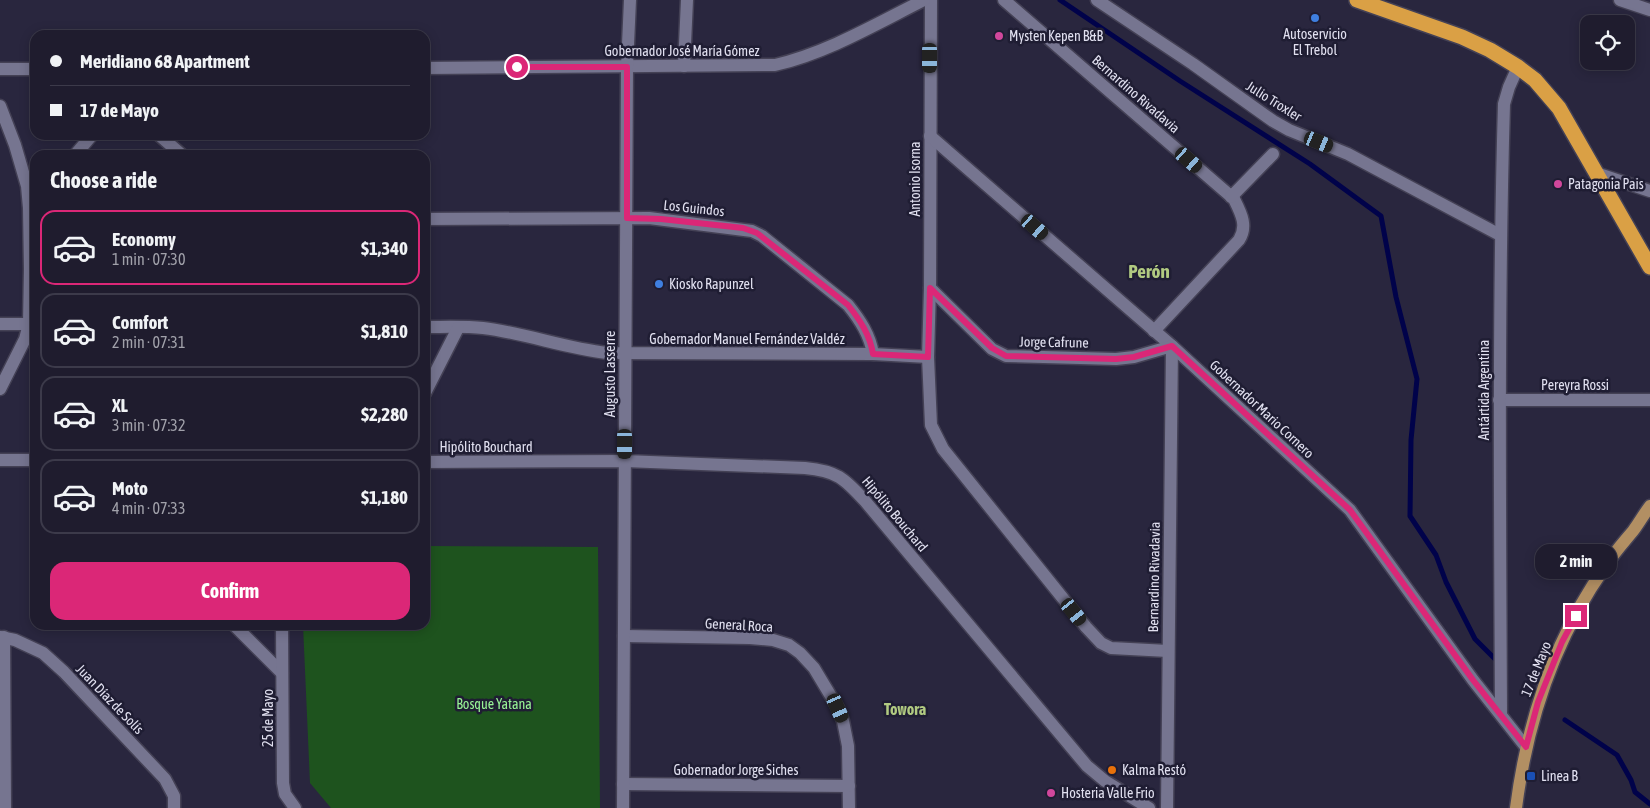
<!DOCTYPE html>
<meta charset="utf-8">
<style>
:root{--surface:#1f1c2e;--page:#2c293a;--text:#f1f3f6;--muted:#a1a1aa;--line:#3c3a4a;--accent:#db2777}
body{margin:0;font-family:"Asap Condensed",sans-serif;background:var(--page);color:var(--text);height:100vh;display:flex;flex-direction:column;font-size:19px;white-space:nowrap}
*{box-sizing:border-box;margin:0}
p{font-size:16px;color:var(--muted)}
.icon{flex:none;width:28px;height:28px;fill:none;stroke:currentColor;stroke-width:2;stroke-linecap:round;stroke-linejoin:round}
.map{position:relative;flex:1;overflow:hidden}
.details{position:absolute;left:30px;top:150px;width:400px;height:480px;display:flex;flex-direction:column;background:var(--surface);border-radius:15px;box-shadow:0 2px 12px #0003,0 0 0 1px var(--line)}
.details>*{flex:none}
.guide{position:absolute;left:30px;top:30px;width:400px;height:110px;border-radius:15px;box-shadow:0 2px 12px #0003,0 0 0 1px var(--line);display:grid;align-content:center;height:110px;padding:0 20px;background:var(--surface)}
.fabs{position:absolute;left:1580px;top:15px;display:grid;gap:10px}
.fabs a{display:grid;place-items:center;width:55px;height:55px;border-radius:10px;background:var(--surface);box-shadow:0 2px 12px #0003,0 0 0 1px var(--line);font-size:25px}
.end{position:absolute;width:22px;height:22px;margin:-11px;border:6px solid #db2777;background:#fff;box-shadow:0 0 0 2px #fff}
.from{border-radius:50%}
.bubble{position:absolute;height:35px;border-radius:15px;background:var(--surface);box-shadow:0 2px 12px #0003,0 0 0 1px var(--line);font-size:16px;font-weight:700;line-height:35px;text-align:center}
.car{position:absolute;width:15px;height:30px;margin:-15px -8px;border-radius:6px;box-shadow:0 0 4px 1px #0007;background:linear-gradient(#222 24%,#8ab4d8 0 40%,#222 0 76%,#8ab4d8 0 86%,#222 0)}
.guide b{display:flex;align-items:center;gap:18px;height:48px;font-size:19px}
.guide b+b{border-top:1px solid var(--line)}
.guide i{width:12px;height:12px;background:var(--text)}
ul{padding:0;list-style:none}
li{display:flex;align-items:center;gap:15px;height:75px;margin:0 10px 8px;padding:0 10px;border:2px solid var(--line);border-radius:15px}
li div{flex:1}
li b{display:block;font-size:19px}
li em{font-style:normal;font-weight:700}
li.on{border-color:var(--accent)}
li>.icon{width:45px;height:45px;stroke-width:1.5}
h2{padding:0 20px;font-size:22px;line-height:60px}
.action{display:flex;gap:10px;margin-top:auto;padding:10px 20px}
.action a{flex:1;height:58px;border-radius:15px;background:var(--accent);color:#fff;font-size:20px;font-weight:700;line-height:58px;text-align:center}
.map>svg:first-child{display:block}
.green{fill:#1e531e}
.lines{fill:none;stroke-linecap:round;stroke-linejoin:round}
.stream{stroke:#00024a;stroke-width:5}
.minor-casing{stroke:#444155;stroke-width:15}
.major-casing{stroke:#444155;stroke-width:15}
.highway-casing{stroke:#444155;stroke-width:18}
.minor{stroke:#767590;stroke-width:12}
.major{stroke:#b28f63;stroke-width:12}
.highway{stroke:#daa045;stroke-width:15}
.route{stroke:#db2777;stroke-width:6}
.shop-dot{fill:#3f7fe0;stroke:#1f1d33;stroke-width:2}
.hotel-dot{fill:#d1479c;stroke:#1f1d33;stroke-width:2}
.food-dot{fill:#e8710a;stroke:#1f1d33;stroke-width:2}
.transit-dot{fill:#1a4fb4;stroke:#1f1d33;stroke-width:2}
.labels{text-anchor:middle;stroke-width:5;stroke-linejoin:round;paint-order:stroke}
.poi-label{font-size:14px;fill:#e1e0f0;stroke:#1f1d33;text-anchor:start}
.street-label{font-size:14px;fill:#e1e0f0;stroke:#1f1d33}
.park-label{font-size:14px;fill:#98f495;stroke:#1f1d33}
.quarter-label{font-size:16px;font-weight:bold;fill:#b1ca81;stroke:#1f1d33}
.district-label{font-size:19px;font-weight:bold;fill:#b1ca81;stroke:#1f1d33}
</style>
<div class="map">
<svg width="1650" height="808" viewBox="0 0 1650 808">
<rect width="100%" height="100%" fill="#29263e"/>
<!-- green -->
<polygon class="green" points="425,546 598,547 600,808 331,808 310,783 303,625 425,625"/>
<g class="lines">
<!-- stream -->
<g class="stream">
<polyline points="1060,0 1180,81 1310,164 1381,216 1396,297 1417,379 1411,440 1410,516 1436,555 1446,582 1475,639 1495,659"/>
<polyline points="1565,720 1617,755 1631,780 1635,792 1650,804"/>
</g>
<defs>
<g id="minor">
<polyline points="931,0 930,288 928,357 931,425 943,449 1086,627 1101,643 1111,648 1168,651"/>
<path d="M1004,0L1234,199C1241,213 1248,226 1239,240L1154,331"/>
<polyline points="1097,0 1193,64 1273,121 1289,130 1348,154 1500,235"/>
<polyline points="1620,0 1650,10"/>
<polyline points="684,66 687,0"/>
<path d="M425,68L775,65C827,53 876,24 924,0"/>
<polyline points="0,69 35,69"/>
<polyline points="0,106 15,145 27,186 29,208 30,269 29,324 25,339 0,389"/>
<polyline points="159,135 182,155"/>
<polyline points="930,136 1172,346 1350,510 1473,680 1526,747"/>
<polyline points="75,155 92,135"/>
<polyline points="1596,173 1650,191"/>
<polyline points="1231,197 1273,154"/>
<path d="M425,219L649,218L752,231L762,236L848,305C860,320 870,335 873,354"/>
<polyline points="930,288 992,349 1006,356 1116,359 1134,357 1172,346 1167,808"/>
<polyline points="0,324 35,324"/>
<path d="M425,327C444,327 464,326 483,328C525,333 564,348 607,353L873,354L928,357"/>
<polyline points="425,393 458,328"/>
<polyline points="1499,400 1650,400"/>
<polyline points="0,460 35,460"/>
<path d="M425,462L625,461L805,468C837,471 844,478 865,501L1087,766L1105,781L1149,808"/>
<polyline points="234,625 282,673"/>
<polyline points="282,625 283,783 285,794 295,808"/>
<polyline points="624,636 750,638 773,640 789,645 800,653 814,668 838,708 843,721 848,746 849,808"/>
<polyline points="0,637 15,640 43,653 64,672 165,779 174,796 174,808"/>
<polyline points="4,637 5,808"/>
<path d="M1501,715C1500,511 1498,308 1504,104L1509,87L1518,67"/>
<polyline points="623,784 849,786"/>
<polyline points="623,808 627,67 630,0"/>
</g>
<path id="major" d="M1516,808C1527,722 1555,638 1605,567C1613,554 1623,543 1633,531C1639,523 1644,514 1650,506"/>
<polyline id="highway" points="1357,0 1462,37 1490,50 1518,67 1535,80 1559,108 1650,267"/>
</defs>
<!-- minor casing -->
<use href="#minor" class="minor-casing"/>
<!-- major casing -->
<use href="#major" class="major-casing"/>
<!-- highway casing -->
<use href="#highway" class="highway-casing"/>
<!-- minor -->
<use href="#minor" class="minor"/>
<!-- major -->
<use href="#major" class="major"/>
<!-- highway -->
<use href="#highway" class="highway"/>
</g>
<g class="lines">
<!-- route -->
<path class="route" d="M517,67H627V218L661,219L743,228L757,233L848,305C860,320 870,335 873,354L928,357L930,288L992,348L1006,356L1116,359L1134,357L1172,346L1350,510L1473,680L1526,747L1538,702L1562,642L1576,616"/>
</g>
<!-- markers -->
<g class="shop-dot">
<circle cx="1315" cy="18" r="5"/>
<circle cx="659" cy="284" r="5"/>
</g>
<g class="hotel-dot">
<circle cx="999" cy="36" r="5"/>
<circle cx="1558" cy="184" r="5"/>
<circle cx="1051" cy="793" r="5"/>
</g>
<circle class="food-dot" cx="1112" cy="770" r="5"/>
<rect class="transit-dot" x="1526" y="771" width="10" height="10" rx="2.5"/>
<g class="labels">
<!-- poi labels -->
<g class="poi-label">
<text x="1315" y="39" text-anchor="middle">Autoservicio<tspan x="1315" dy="16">El Trebol</tspan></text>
<text x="1009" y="41">Mysten Kepen B&amp;B</text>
<text x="1568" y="189">Patagonia Pais</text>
<text x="669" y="289">Kiosko Rapunzel</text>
<text x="1122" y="775">Kalma Restó</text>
<text x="1541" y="781">Linea B</text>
<text x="1061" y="798">Hosteria Valle Frio</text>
</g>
<!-- street labels -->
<g class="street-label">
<text x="682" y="56">Gobernador José María Gómez</text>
<text transform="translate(1136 94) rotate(41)" y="5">Bernardino Rivadavia</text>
<text transform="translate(1274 101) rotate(32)" y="5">Julio Troxler</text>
<text transform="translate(915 179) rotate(-90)" y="5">Antonio Isorna</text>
<text transform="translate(694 208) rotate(6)" y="5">Los Guindos</text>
<text x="747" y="344">Gobernador Manuel Fernández Valdéz</text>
<text transform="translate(1054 342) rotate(1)" y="5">Jorge Cafrune</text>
<text transform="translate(610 374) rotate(-90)" y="5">Augusto Lasserre</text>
<text x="1575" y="390">Pereyra Rossi</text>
<text transform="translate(1484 390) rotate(-90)" y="5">Antártida Argentina</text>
<text transform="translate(1262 409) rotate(43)" y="5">Gobernador Mario Cornero</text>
<text x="486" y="452">Hipólito Bouchard</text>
<text transform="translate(895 514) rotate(50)" y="5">Hipólito Bouchard</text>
<text transform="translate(1154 577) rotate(-89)" y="5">Bernardino Rivadavia</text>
<text transform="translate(739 625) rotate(3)" y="5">General Roca</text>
<text transform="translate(1536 669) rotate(-68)" y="5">17 de Mayo</text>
<text transform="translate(110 699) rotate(46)" y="5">Juan Díaz de Solís</text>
<text transform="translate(268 718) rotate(-90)" y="5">25 de Mayo</text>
<text x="736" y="775">Gobernador Jorge Siches</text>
</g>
<!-- park labels -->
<g class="park-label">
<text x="494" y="709">Bosque Yatana</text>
</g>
<!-- quarter labels -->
<g class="quarter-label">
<text x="905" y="715">Towora</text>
</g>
<!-- district labels -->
<g class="district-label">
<text x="1149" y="278">Perón</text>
</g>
</g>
</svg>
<div class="fabs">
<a><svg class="icon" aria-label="locate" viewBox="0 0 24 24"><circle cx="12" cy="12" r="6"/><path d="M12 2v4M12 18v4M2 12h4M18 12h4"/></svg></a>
</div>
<i class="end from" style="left:517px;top:67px"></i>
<i class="end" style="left:1576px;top:616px"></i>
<div class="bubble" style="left:1535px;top:544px;width:82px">2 min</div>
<i class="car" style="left:930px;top:58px;rotate:180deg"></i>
<i class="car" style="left:1319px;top:142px;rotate:112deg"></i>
<i class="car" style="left:1189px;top:160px;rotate:131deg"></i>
<i class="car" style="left:1035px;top:227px;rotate:131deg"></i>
<i class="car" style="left:625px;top:444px;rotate:180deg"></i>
<i class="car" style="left:1074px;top:612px;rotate:141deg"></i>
<i class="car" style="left:838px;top:708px;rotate:156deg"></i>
<div class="guide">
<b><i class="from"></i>Meridiano 68 Apartment</b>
<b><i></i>17 de Mayo</b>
</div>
<section class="details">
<h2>Choose a ride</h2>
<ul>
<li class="on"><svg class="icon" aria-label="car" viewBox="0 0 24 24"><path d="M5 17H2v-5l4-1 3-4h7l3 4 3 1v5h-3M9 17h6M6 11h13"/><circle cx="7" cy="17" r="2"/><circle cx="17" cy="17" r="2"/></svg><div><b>Economy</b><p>1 min · 07:30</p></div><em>$1,340</em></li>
<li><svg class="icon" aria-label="car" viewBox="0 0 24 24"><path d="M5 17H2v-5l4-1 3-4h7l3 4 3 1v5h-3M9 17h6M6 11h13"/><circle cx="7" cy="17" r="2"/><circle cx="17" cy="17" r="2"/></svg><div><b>Comfort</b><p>2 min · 07:31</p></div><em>$1,810</em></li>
<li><svg class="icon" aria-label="car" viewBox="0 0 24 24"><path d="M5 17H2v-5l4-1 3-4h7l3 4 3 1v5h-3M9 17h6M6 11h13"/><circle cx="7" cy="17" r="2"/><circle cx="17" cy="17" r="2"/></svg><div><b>XL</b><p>3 min · 07:32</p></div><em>$2,280</em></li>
<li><svg class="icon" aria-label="car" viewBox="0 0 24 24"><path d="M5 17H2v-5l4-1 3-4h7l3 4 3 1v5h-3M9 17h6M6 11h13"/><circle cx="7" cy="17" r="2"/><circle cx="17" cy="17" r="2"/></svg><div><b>Moto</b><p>4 min · 07:33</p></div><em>$1,180</em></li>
</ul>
<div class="action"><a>Confirm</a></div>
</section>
</div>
